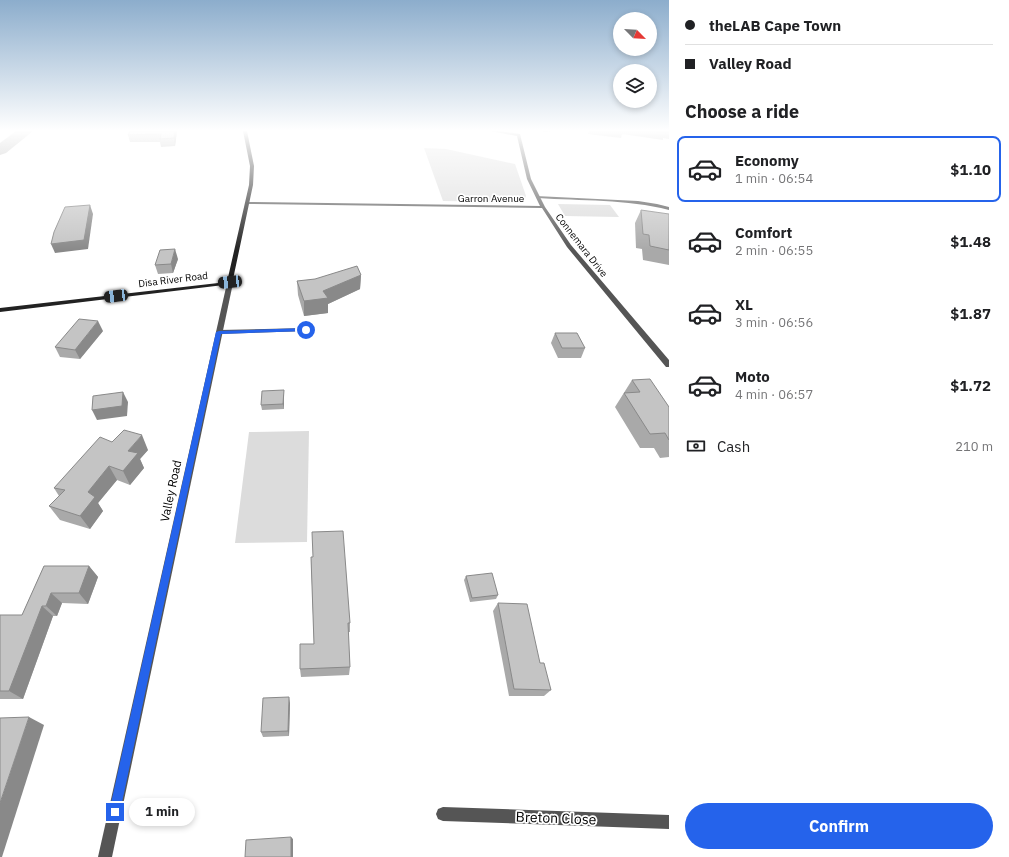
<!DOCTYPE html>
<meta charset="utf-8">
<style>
:root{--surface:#fff;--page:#f2f2f2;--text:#202124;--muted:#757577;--line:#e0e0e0;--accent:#2563eb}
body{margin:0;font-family:"IBM Plex Sans",sans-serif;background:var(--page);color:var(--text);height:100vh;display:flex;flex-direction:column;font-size:15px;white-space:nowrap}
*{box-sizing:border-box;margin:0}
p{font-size:13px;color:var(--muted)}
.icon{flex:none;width:22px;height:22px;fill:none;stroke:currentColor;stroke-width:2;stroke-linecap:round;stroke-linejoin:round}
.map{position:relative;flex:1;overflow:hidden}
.drawer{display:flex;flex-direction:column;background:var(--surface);width:340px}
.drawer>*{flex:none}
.hud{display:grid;align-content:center;height:88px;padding:0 16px;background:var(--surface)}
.needle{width:26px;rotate:114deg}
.buttons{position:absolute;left:613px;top:12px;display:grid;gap:8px}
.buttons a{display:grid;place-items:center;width:44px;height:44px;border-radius:50%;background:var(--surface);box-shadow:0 2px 6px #0003;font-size:20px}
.end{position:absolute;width:18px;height:18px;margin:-9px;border:5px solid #2563eb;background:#fff;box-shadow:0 0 0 2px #fff}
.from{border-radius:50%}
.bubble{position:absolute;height:28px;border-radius:14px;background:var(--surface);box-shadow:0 2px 6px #0003;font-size:13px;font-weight:800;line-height:28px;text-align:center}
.car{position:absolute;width:12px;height:24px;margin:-12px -6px;border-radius:5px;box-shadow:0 0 3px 1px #0007;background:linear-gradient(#222 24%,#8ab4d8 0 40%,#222 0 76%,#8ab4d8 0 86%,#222 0)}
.hud b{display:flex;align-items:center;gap:14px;height:38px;font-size:15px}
.hud b+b{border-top:1px solid var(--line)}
.hud i{width:10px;height:10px;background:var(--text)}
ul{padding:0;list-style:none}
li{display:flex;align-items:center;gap:12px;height:66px;margin:0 8px 6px;padding:0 8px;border:2px solid transparent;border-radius:8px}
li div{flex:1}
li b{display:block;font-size:15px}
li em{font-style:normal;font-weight:800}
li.on{border-color:var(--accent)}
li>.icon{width:36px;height:36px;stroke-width:1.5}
h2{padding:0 16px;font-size:18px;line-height:48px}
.pay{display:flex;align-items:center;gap:10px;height:44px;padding:0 16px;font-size:15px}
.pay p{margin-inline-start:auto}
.primary-button{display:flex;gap:8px;margin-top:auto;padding:8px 16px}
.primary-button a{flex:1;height:46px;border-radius:24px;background:var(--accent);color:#fff;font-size:16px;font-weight:800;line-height:46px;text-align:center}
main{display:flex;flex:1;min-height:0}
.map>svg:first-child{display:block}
.green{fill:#dcdcdc}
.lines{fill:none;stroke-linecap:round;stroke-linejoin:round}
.river{fill:#a3a3a3;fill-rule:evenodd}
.lane{fill:#555;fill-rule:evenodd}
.street{fill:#555;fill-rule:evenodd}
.secondary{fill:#222;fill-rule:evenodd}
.wall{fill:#a9a9a9}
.shaded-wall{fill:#898989}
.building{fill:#c4c4c4;stroke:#898989}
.route{fill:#2563eb}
.labels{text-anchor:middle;stroke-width:3.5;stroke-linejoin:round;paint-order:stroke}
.far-street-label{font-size:10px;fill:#000;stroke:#fff}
.street-label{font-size:12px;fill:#000;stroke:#fff}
.near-street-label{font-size:14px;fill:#000;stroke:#fff}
</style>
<main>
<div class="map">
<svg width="669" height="857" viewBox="0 0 669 857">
<rect width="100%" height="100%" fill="#fff"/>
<!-- green -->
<g class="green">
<polygon points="424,148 446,149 515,164 526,196 525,198 516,202 443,201"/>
<polygon points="558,204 610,205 619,217 565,216"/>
<polygon points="309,431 307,542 235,543 249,432"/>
</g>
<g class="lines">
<!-- river -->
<polygon class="river" points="16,131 33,131 6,153 0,155 0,143"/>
<!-- lane -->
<g class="lane">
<path d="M536,196L638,201L657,204L669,207V210C627,199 581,201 538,198H536Z"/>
<polygon points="306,328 309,330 308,331 219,334 216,332 219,330"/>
</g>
<!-- street -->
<g class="street">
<polygon points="490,131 500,131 520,134 531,179 545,207 571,245 669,360 669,367 666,367 567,247 542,208 248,204 246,203 248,202 540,206 527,179 517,136"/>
<polygon points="230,281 233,283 112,857 98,857 227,283"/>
<polygon points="443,807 669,815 669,829 443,821 438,819 436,814 438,809"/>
</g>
<!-- secondary -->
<polygon class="secondary" points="243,131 247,131 254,166 253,185 232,284 0,312 0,308 227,282 249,185 250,166"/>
</g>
<!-- wall -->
<g class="wall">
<polygon points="130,131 177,131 175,146 161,147 160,142 130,142 128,135"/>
<polygon points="543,131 557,131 544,132"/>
<polygon points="589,131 669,131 669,139 663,138 663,140 622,134 621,138 588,134"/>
<polygon points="641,210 669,215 669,265 643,260 642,249 636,248 635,223"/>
<polygon points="178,259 173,273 158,274 155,265"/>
<polygon points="361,275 360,289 328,304 328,313 304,316 298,295 297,281"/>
<polygon points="103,331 80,359 60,357 55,347"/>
<polygon points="555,333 585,348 581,358 558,358 551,343"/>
<polygon points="632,380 669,407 669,457 660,458 654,448 640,448 615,407"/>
<polygon points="284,395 284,409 262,410 261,405"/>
<polygon points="112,442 148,450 140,459 144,468 130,485 117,480 98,503 103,511 90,529 60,520 49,506 59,496 54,488"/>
<polygon points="311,557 350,623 350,632 348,632 350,667 349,675 301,677 300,669 314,644"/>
<polygon points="44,566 89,566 98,577 88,604 62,603 57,616 53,616 23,699 0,699 0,615 22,615"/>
<polygon points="466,576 498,595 496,599 470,602 464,580"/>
<polygon points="498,603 540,663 551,690 544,696 509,696 493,611"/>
<polygon points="290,703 289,736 263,737 261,732"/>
</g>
<!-- shaded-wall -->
<g class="shaded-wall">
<polygon points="175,131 177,131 175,146 174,138"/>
<polygon points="90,205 93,214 88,249 55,253 51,244"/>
<polygon points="175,249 178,259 173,273 171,264"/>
<polygon points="361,275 360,289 328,304 328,313 304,316 304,301 323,291"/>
<polygon points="98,321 103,331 80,359 75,350"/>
<polygon points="284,390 284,409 283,404"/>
<polygon points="123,392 128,402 127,416 97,420 92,410"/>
<polygon points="142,435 148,450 140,459 144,468 130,485 123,471 128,451"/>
<polygon points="109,466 117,480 98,503 103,511 90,529 80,516 88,492"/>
<polygon points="89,566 98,577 88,604 79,593"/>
<polygon points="51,593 62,603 57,616 46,606"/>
<polygon points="42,606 53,616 23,699 9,691"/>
<polygon points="289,697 290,703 289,736 288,731"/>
<polygon points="29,717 44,725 2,857 0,857 0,803"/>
<polygon points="291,837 293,839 293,857 291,857"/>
</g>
<!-- building -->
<g class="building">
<polygon points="130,131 175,131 174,138 160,139 161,134 128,135"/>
<polygon points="651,131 669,131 669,132 666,132 666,133"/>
<polygon points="90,205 84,240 51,244 54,232 65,207"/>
<polygon points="641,210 669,214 669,250 650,246 649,235 643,234"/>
<polygon points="175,249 171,264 155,265 160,250"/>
<polygon points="357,266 361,275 323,291 328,298 304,301 297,281 315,279"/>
<polygon points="79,319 98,321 75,350 55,347"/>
<polygon points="555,333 577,333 585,348 562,348"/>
<polygon points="650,379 669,407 669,440 665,433 650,434 624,393 640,392 632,380"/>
<polygon points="284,390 283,404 261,405 262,391"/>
<polygon points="123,392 122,406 92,410 93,396"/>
<polygon points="124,430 142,435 128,451 138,453 123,471 109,466 88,492 95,497 80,516 49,506 65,490 54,488 100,437 112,442"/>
<polygon points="343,531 350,623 348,623 350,667 300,669 300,644 314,644 311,557 313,557 312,532"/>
<polygon points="44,566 89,566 79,593 51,593 46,606 42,606 9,691 0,691 0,615 22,615"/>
<polygon points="492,573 498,595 472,598 466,576"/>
<polygon points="498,603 527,604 540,663 544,663 551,690 514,689"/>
<polygon points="289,697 288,731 261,732 263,698"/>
<polygon points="29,717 0,803 0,718"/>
<polygon points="291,837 291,857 245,857 246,840"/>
</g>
<!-- sky -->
<linearGradient id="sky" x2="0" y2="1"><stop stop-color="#8cadcc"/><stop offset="0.52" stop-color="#fff"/><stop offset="1" stop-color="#fff" stop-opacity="0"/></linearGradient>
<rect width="669" height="251" fill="url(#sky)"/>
<!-- route -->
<polygon class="route" points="306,328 309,330 308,331 221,334 120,812 118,816 115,818 111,816 109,812 216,332 219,331"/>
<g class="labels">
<!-- far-street labels -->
<g class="far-street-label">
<text x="491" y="202">Garron Avenue</text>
<text transform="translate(582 245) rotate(52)" y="4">Connemara Drive</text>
<text transform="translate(173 279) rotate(-7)" y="4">Disa River Road</text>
</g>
<!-- street labels -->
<g class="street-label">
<text transform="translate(171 491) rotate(-78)" y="4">Valley Road</text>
</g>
<!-- near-street labels -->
<g class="near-street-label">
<text transform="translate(556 818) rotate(2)" y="5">Breton Close</text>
</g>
</g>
</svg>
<div class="buttons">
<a><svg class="needle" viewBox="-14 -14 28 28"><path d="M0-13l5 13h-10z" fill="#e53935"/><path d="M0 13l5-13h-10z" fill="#757577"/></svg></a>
<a><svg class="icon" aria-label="layers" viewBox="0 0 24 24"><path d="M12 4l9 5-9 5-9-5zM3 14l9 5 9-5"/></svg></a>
</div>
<i class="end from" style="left:306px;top:330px"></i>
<i class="end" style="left:115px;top:812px"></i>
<div class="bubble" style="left:129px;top:798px;width:66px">1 min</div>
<i class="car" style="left:230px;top:282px;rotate:264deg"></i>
<i class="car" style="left:116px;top:296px;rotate:263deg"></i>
</div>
<section class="drawer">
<div class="hud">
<b><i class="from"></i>theLAB Cape Town</b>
<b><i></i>Valley Road</b>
</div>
<h2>Choose a ride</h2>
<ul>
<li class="on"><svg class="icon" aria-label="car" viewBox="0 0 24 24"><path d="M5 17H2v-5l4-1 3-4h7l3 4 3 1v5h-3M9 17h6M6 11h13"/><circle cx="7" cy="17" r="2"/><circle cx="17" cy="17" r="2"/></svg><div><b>Economy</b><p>1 min · 06:54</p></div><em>$1.10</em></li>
<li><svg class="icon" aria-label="car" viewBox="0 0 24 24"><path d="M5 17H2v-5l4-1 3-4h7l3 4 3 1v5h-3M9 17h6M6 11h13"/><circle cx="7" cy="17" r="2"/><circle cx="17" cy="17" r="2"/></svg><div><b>Comfort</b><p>2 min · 06:55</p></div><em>$1.48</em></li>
<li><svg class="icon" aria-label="car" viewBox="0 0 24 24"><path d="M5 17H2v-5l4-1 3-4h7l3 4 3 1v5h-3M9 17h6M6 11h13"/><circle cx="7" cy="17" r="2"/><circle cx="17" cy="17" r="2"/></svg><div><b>XL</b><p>3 min · 06:56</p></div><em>$1.87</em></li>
<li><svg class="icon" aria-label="car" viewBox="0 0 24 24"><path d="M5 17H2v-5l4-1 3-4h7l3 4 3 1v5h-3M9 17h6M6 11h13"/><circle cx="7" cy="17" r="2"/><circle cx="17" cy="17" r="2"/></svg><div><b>Moto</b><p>4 min · 06:57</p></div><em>$1.72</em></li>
</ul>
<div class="pay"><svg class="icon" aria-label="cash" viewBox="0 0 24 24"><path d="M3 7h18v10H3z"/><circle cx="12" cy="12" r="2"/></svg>Cash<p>210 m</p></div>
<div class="primary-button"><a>Confirm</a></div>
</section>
</main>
